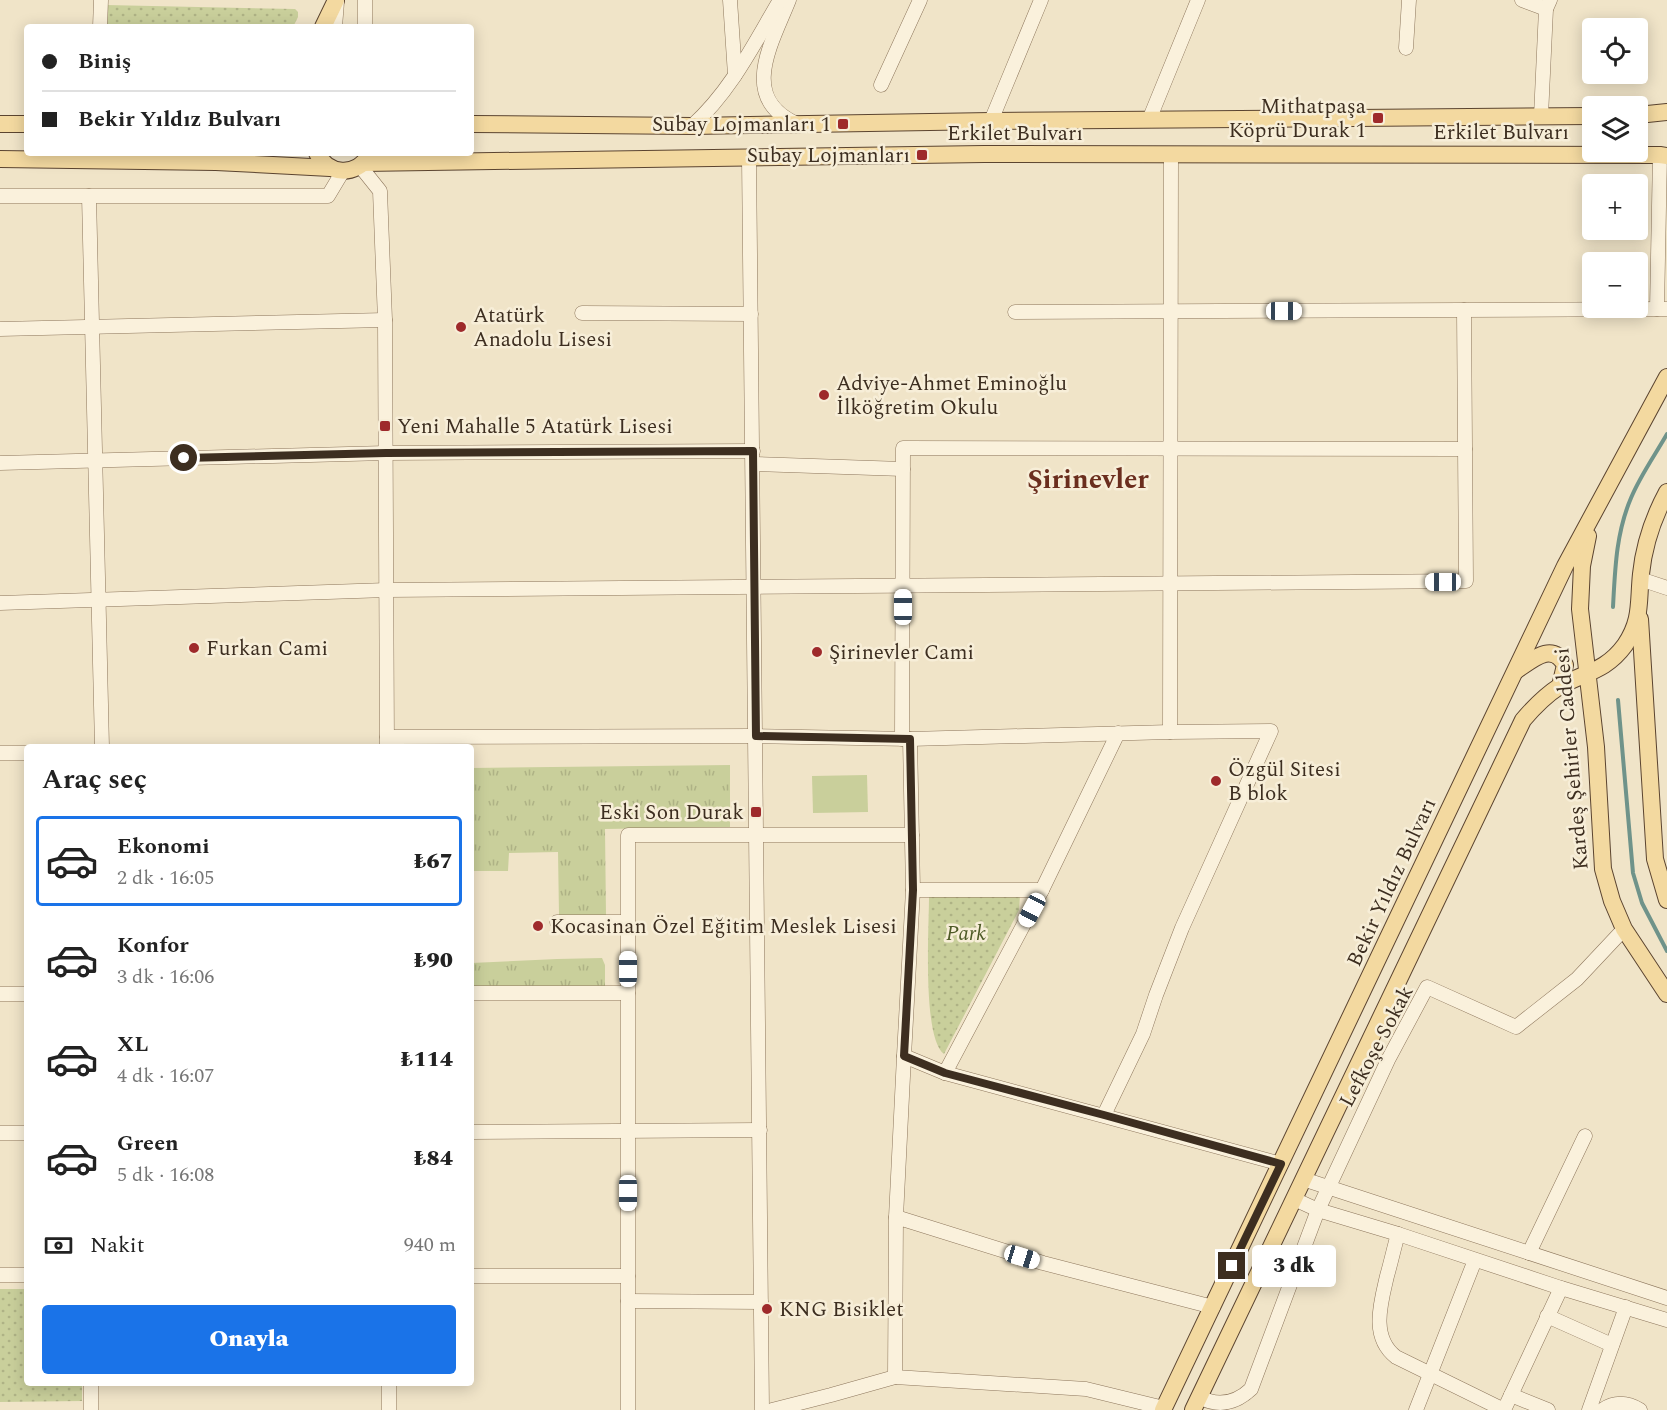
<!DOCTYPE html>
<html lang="tr">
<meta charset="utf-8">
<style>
:root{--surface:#fff;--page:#f2f2f2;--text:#222;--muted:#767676;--line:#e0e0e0;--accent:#1a73e8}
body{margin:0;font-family:Spectral,serif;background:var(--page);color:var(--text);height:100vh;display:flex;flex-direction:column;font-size:22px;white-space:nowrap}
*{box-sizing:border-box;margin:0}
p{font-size:20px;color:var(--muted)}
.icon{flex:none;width:33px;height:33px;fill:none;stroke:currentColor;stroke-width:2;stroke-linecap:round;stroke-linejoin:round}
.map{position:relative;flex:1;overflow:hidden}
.side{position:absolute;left:24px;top:744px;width:450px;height:642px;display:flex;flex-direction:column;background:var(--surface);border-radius:6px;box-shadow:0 3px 15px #0003}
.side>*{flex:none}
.banner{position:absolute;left:24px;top:24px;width:450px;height:132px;border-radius:6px;box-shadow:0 3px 15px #0003;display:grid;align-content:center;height:132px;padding:0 18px;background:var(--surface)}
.tools{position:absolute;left:1582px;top:18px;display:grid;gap:12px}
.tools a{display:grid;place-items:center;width:66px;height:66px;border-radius:6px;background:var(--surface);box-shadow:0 3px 15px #0003;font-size:30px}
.end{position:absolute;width:27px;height:27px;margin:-14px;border:8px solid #3d2e20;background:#fff;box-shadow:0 0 0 3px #fff}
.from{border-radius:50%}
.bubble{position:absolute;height:42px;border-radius:6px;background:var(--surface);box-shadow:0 3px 15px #0003;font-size:20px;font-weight:800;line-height:42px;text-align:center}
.car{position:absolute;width:18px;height:36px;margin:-18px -9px;border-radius:8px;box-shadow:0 0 4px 2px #0007;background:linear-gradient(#fff 24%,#345 0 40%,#fff 0 76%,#345 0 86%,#fff 0)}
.banner b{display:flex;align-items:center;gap:21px;height:57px;font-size:22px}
.banner b+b{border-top:2px solid var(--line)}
.banner i{width:15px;height:15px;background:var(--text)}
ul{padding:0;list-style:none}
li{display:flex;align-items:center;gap:18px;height:90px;margin:0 12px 9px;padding:0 6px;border:3px solid transparent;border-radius:6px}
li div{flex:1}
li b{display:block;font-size:22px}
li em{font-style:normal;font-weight:800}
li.active{border-color:var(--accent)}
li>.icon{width:54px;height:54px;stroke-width:1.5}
h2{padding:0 18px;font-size:27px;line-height:72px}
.pay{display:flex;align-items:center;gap:15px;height:66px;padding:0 18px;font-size:22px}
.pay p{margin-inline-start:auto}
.button{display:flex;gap:12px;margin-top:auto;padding:12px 18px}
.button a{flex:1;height:69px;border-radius:6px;background:var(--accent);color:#fff;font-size:24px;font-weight:800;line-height:69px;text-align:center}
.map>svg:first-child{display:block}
.grass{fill:url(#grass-tufts)}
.park{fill:url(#park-dots)}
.pitch{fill:#c9cf9b}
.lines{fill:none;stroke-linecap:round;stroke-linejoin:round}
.stream{stroke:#6f938a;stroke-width:4}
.minor-casing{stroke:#8d765c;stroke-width:15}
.major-casing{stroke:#5b4430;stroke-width:18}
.minor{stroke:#faf1dc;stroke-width:14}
.major{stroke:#f3d9a0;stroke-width:16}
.route{stroke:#3d2e20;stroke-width:8}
.poi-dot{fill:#9e2a2b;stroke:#f7eed8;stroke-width:2}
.labels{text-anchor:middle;stroke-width:5;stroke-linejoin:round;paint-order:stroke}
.poi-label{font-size:21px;fill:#3d2e20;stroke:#f7eed8;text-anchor:start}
.street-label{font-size:21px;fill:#3d2e20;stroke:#f7eed8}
.park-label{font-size:21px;font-style:italic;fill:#4d5a26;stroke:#f7eed8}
.district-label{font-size:27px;font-weight:bold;fill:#6b2e1e;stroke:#f7eed8}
</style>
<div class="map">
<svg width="1667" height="1410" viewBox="0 0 1667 1410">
<defs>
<pattern id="grass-tufts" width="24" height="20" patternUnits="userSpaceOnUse" patternTransform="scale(1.5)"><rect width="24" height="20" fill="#c9cf9b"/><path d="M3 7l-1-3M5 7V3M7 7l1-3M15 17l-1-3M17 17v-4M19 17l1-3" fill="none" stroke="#aeb285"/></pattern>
<pattern id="park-dots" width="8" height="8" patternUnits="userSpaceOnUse" patternTransform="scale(1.5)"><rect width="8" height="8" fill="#c9cf9b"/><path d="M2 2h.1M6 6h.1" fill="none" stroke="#aeb285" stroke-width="1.8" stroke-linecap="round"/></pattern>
</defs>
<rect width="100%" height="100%" fill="#f0e4c8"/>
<!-- grass -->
<g class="grass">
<polygon points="730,765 730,827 605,829 606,915 559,915 558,852 509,853 508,871 471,871 471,768"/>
<polygon points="602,958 605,965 605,987 471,988 471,963 557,959"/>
</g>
<!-- park -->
<g class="park">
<polygon points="106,5 295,9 298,12 298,17 293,27 107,27"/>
<path d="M1020,895L1019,910L944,1054C922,1038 929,927 929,897Z"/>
<polygon points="0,1289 27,1289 27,1383 82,1383 82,1401 0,1402"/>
</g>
<!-- pitch -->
<polygon class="pitch" points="867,775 868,812 813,813 812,776"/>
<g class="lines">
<!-- stream -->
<g class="stream">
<path d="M1613,607C1615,570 1616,533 1631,498C1640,476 1655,455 1667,434"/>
<polyline points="1618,700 1633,873 1642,903 1667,951"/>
</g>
<defs>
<g id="minor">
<polyline points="730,0 735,75"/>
<path d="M789,0C772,43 738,98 797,124"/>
<polyline points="1522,0 1546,9"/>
<polyline points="100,27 101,0"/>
<polyline points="335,27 337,2"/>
<polyline points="365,27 365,0"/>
<polyline points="1406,48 1409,0"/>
<polyline points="881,85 920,0"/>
<polyline points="1541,116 1546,9 1550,0"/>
<polyline points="1149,120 1198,0"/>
<polyline points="991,121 1041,0"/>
<path d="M692,126C731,91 754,44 780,0"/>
<polyline points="749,158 762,1410"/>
<polyline points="360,166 380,191 385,320 387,747"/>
<polyline points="0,196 328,196 343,171"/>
<polyline points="89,196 102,747"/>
<polyline points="1657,309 1660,155"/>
<polyline points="1015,312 1667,309"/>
<polyline points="582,313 751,314"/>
<polyline points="0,329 385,320"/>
<polyline points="0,463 386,453 753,451"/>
<polyline points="753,464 903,469"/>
<polyline points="1640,579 1667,588"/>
<polyline points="0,603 387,590 1466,581 1464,310"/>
<polyline points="1170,732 1171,155"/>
<polyline points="387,737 755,736 910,739 1170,732 1271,731 1182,928 1156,995 1143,1034 1104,1115"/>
<polyline points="902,739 903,448 1465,449"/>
<polyline points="910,739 913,890 904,1056 945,1073 1281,1164"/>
<polyline points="0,753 27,753"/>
<polyline points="913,890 1042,890"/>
<polyline points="557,922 628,922"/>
<polyline points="471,993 628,993"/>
<polyline points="0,994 27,994"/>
<polyline points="945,1073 1042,890 1118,733"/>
<polyline points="471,1132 760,1130"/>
<polyline points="0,1133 27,1133"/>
<polyline points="1303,1179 1667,1298"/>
<polyline points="1294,1199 1318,1210 1398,1234 1561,1288 1667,1320"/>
<polyline points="896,1217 904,1056"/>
<path d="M1398,1234C1394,1248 1391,1262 1387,1276C1381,1302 1370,1337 1396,1357L1504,1410"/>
<polyline points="1529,1253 1585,1136"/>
<polyline points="0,1275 27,1275"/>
<polyline points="471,1276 628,1276"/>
<polyline points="628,1301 761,1302"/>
<polyline points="1547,1316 1612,1345"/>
<polyline points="895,1377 1086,1389 1164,1408"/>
<polyline points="1511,1395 1548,1410"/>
<path d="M1199,1397C1218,1407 1235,1404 1251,1389L1318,1210L1388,1060L1427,987L1516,1027L1577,979L1624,929"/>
<polyline points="91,1410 91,1383"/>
<polyline points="389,1410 389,1383"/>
<polyline points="628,1410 628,835 912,835"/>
<polyline points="772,1410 831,1395 895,1377 896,1217 1043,1263 1213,1307"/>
<polyline points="1416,1410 1475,1260"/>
<polyline points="1504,1410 1561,1288"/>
<polyline points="1589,1410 1626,1307"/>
<path d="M1602,1410C1614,1402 1627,1402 1640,1410"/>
</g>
<g id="major">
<polyline points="323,27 336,0"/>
<polyline points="1638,115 1667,112"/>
<polyline points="0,124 27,124"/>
<polyline points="471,124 692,126 991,121 1593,116"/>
<path d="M317,153C328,175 355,177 369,156"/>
<polyline points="0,159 216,162 330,168"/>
<polyline points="363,163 984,154 1660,155 1667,156"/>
<polyline points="1588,536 1582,566 1580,609 1596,747 1603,869 1612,901 1624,929 1667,994"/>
<polyline points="1640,619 1655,859 1667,900"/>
<path d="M1517,670C1532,660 1552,641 1565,665L1560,686"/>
<polyline points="1163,1410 1565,566 1667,377"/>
<path d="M1193,1410L1523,720C1534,707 1546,695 1560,686C1586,672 1606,671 1625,645C1642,620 1638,602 1641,574C1644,545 1653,518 1667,492"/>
</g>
</defs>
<!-- minor casing -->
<use href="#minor" class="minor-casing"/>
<!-- major casing -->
<use href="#major" class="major-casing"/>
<!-- minor -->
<use href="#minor" class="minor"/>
<!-- major -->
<use href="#major" class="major"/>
</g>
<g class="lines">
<!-- route -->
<polyline class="route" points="184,458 386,453 753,451 756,736 910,739 913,890 904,1056 945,1073 1104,1115 1281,1164 1232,1266"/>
</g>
<!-- markers -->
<g class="poi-dot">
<rect x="1372" y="112" width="12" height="12" rx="3"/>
<rect x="837" y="118" width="12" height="12" rx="3"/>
<rect x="916" y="149" width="12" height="12" rx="3"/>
<circle cx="461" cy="327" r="6"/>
<circle cx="824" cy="395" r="6"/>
<rect x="379" y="420" width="12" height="12" rx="3"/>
<circle cx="194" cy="648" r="6"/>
<circle cx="817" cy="652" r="6"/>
<circle cx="1216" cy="781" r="6"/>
<rect x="750" y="806" width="12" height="12" rx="3"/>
<circle cx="538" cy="926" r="6"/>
<circle cx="767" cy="1309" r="6"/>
</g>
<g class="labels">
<!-- poi labels -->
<g class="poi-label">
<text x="1366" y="113" text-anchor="end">Mithatpaşa<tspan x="1366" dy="24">Köprü Durak 1</tspan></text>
<text x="831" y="131" text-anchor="end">Subay Lojmanları 1</text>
<text x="910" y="162" text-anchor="end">Subay Lojmanları</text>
<text x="473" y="322">Atatürk<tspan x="473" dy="24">Anadolu Lisesi</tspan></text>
<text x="836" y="390">Adviye-Ahmet Eminoğlu<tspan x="836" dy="24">İlköğretim Okulu</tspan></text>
<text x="397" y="433">Yeni Mahalle 5 Atatürk Lisesi</text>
<text x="206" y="655">Furkan Cami</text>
<text x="829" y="659">Şirinevler Cami</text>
<text x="1228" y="776">Özgül Sitesi<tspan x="1228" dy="24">B blok</tspan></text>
<text x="744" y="819" text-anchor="end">Eski Son Durak</text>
<text x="550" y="933">Kocasinan Özel Eğitim Meslek Lisesi</text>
<text x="779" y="1316">KNG Bisiklet</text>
</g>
<!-- street labels -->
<g class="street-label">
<text x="1501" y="139">Erkilet Bulvarı</text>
<text x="1015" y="140">Erkilet Bulvarı</text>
<text transform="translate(1571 759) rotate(-95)" y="7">Kardeş Şehirler Caddesi</text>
<text transform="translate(1391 882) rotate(-65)" y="7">Bekir Yıldız Bulvarı</text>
<text transform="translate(1376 1046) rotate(-62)" y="7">Lefkoşe Sokak</text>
</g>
<!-- park labels -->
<g class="park-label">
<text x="966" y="940">Park</text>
</g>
<!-- district labels -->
<g class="district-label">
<text x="1088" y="488">Şirinevler</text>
</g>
</g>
</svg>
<div class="tools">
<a><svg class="icon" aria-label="locate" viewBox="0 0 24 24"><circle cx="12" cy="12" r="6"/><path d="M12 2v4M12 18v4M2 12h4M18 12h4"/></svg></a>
<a><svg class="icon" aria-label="layers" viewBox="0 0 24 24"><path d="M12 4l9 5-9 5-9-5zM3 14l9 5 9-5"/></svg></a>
<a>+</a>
<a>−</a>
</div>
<i class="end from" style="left:184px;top:458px"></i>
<i class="end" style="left:1232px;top:1266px"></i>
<div class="bubble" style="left:1252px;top:1245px;width:84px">3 dk</div>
<i class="car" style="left:1284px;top:311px;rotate:90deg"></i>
<i class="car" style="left:1443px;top:582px;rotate:270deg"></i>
<i class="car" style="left:903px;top:607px;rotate:0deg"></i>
<i class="car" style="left:1032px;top:910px;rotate:208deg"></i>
<i class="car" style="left:628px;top:969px;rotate:0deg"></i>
<i class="car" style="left:628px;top:1193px;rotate:180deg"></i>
<i class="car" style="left:1022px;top:1257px;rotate:107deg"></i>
<div class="banner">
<b><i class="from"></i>Biniş</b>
<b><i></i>Bekir Yıldız Bulvarı</b>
</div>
<section class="side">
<h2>Araç seç</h2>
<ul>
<li class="active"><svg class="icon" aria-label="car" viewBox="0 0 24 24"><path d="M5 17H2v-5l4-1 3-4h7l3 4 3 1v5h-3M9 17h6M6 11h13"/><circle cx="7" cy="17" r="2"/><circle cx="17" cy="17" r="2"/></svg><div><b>Ekonomi</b><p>2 dk · 16:05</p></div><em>₺67</em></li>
<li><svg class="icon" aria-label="car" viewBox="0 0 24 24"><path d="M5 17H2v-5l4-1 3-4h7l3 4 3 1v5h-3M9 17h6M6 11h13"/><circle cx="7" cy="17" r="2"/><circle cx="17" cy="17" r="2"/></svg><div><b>Konfor</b><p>3 dk · 16:06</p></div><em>₺90</em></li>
<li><svg class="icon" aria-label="car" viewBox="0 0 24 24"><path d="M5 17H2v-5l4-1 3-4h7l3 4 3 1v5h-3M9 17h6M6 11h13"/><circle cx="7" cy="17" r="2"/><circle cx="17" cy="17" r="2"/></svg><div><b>XL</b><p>4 dk · 16:07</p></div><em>₺114</em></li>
<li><svg class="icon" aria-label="car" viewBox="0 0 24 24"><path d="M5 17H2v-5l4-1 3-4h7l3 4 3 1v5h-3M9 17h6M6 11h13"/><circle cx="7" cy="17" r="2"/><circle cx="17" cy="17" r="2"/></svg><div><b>Green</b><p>5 dk · 16:08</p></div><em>₺84</em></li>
</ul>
<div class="pay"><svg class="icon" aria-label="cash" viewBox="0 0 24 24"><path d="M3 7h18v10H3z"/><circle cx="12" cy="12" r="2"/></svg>Nakit<p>940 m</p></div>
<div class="button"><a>Onayla</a></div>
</section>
</div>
